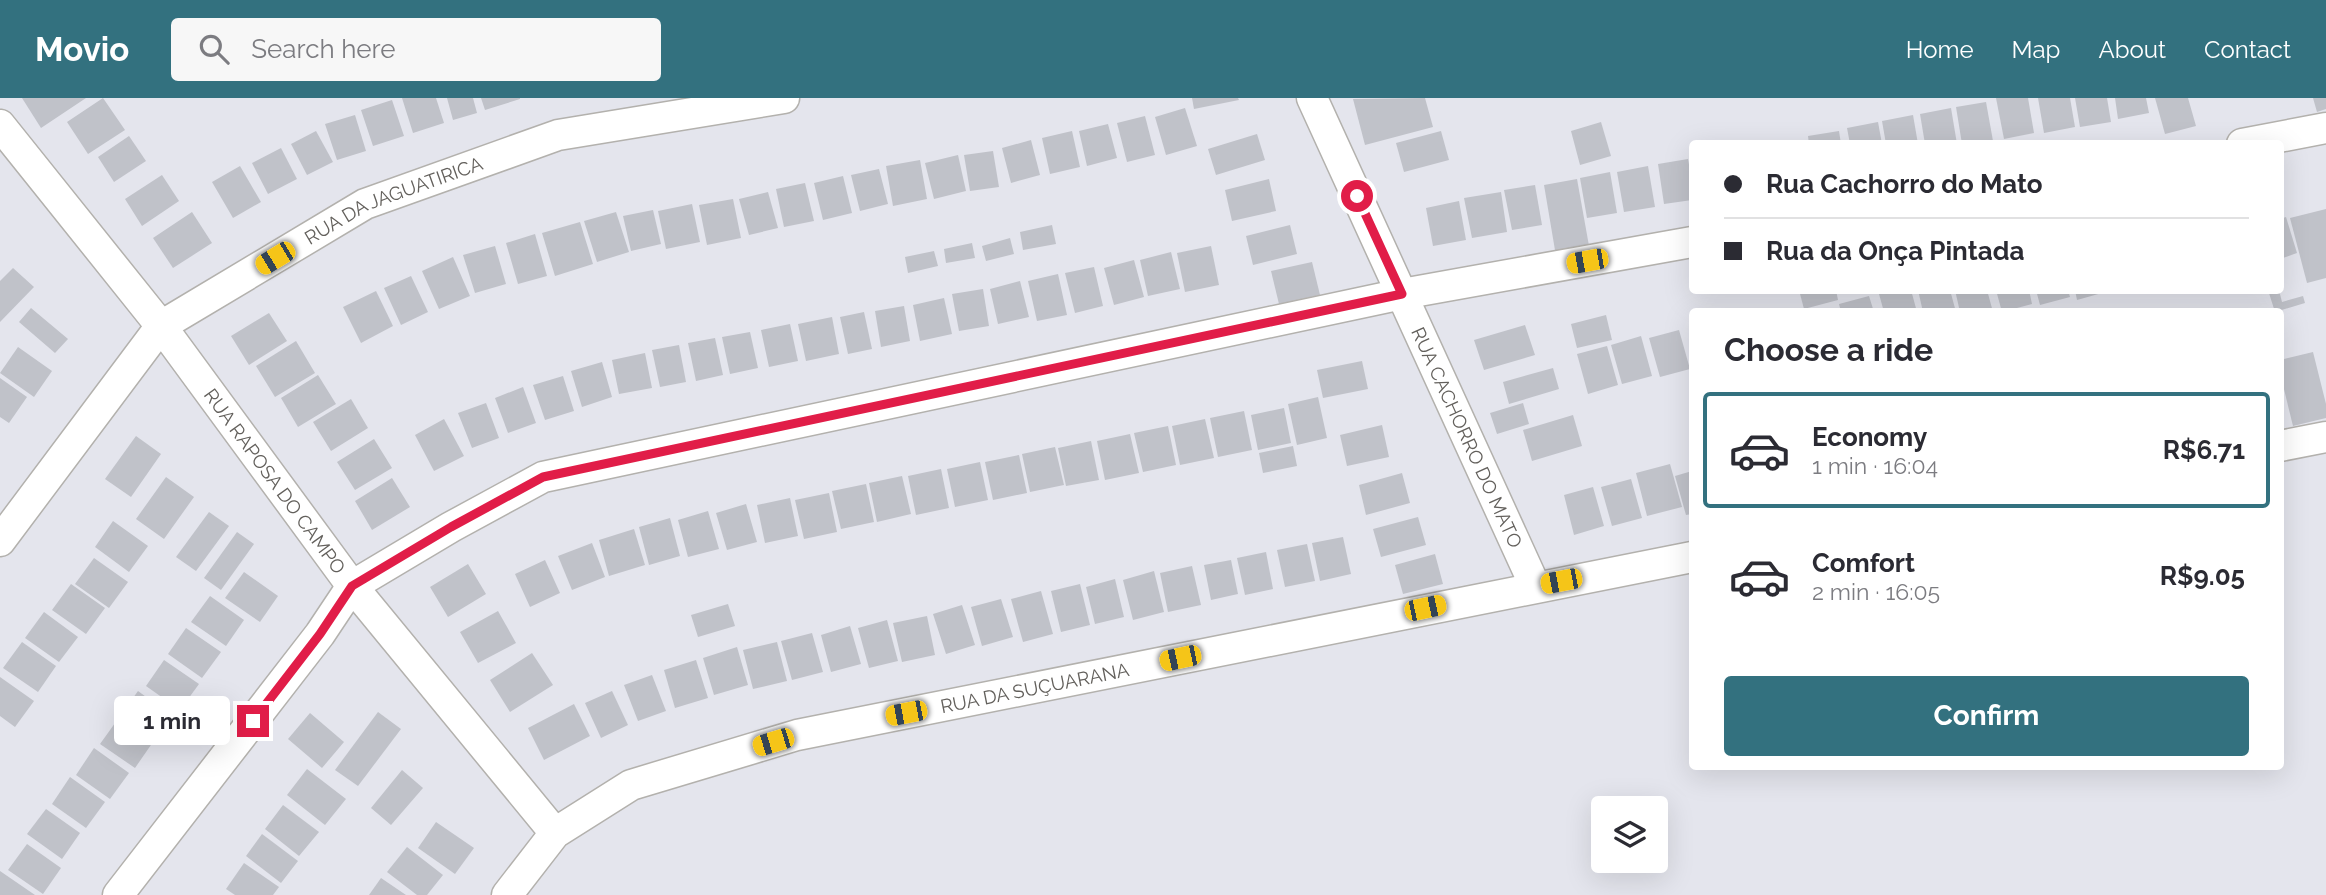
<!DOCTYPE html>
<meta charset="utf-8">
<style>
:root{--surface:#fff;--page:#f7f7f7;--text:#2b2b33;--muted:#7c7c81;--line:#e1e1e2;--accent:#33717f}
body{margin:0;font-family:Raleway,sans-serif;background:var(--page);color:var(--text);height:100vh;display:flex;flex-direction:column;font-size:26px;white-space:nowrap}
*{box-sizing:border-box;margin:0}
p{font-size:23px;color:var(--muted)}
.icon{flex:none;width:38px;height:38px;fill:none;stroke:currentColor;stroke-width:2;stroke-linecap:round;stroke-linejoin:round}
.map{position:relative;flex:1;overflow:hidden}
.drawer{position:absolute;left:1689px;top:210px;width:595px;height:462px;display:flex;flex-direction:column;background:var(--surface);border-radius:7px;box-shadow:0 7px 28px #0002}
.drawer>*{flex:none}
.guide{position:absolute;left:1689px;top:42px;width:595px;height:154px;border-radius:7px;box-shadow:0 7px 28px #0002;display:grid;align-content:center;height:154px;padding:0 35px;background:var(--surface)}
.fabs{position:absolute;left:1591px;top:698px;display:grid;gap:14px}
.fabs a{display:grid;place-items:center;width:77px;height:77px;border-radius:7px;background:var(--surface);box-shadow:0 7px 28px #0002;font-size:35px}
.end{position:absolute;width:32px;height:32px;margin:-16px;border:9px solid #e11d48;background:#fff;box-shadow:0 0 0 4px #fff}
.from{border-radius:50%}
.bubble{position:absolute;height:49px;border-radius:7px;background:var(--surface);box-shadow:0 7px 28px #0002;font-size:23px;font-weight:700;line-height:49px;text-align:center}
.car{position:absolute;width:21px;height:42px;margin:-21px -10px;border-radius:9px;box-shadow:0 0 5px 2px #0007;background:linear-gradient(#f5c518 24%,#345 0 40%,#f5c518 0 76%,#345 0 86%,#f5c518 0)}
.guide b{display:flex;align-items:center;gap:24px;height:66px;font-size:26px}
.guide b+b{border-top:2px solid var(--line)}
.guide i{width:18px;height:18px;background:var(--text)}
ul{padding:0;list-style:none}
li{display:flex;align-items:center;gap:21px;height:116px;margin:0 14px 10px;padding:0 21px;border:4px solid transparent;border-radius:7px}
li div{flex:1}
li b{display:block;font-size:26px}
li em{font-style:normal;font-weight:700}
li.active{border-color:var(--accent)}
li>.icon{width:63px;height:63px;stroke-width:1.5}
h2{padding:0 35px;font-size:32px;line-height:84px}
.cta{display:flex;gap:14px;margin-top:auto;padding:14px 35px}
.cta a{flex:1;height:80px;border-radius:7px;background:var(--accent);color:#fff;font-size:28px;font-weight:700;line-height:80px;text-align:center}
header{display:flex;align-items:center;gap:42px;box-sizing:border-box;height:98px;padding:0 35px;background:var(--accent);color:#fff}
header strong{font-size:33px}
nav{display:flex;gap:38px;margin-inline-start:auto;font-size:24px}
.search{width:490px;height:63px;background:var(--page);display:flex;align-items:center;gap:18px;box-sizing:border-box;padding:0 24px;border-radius:7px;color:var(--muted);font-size:26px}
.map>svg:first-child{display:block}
.building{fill:#c0c2c9}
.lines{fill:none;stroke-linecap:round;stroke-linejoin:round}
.street-casing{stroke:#b3b1ad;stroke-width:33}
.street{stroke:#fff;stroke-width:30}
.route{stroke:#e11d48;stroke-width:9}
.labels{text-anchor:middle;stroke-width:5;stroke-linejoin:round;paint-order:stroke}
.street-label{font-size:19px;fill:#63605c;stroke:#fff}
</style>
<header>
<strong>Movio</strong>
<div class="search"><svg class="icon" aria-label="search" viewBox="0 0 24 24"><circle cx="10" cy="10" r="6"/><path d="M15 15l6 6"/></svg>Search here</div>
<nav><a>Home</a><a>Map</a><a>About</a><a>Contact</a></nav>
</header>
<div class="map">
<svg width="2326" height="797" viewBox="0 0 2326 797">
<rect width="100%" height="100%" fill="#e4e5ed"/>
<!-- building -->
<g class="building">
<polygon points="22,0 86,0 41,30"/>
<polygon points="103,0 125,32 88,56 67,24"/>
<polygon points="402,0 436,0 444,25 413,35"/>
<polygon points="447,0 473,0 477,15 453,22"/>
<polygon points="481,0 520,0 520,1 485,12"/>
<polygon points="1192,0 1238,0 1239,2 1194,11"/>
<polygon points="1425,0 1433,29 1365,47 1353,1"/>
<polygon points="1996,0 2028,0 2034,35 2004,41"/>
<polygon points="2038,0 2070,0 2075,29 2044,35"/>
<polygon points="2075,0 2107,0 2111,24 2080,29"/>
<polygon points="2115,0 2146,0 2149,15 2118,21"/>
<polygon points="2155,0 2188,0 2196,28 2165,36"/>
<polygon points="2313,0 2326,0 2326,11 2317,14"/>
<polygon points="392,2 404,38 373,48 361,12"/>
<polygon points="1986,4 1993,43 1962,46 1956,9"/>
<polygon points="1185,10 1197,48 1166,57 1155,19"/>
<polygon points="1951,10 1957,46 1925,46 1920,16"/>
<polygon points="355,17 366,53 337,62 325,26"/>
<polygon points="1913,17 1918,46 1886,46 1882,23"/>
<polygon points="1145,18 1155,57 1127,64 1117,25"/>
<polygon points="1601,24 1611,58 1580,67 1571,33"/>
<polygon points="1878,24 1882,46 1850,46 1847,30"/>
<polygon points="1108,26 1117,60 1087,68 1079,33"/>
<polygon points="316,33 333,64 307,77 291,46"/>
<polygon points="1072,33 1080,69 1050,76 1042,40"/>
<polygon points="1441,33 1449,62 1404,74 1396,45"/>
<polygon points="1839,33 1841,46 1809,46 1808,38"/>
<polygon points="1257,36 1265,62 1216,77 1208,51"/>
<polygon points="129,38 146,63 114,84 98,59"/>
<polygon points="1031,42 1040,77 1011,85 1002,50"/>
<polygon points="281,50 297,81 268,96 252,65"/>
<polygon points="993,53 999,89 970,93 964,57"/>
<polygon points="958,57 966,93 934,101 925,65"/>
<polygon points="1688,61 1692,83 1692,102 1664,106 1658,66"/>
<polygon points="920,62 927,101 893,108 886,68"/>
<polygon points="240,68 261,104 233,120 212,84"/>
<polygon points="1648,68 1655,109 1624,114 1617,74"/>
<polygon points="879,71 888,106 860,113 851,77"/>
<polygon points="1610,74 1617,115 1587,120 1580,80"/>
<polygon points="162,77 179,103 142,128 125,101"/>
<polygon points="843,78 852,115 823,122 814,85"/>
<polygon points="1269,81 1276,113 1232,123 1225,92"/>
<polygon points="1577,81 1591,159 1557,164 1544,87"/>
<polygon points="805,85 814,123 784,129 776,91"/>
<polygon points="1535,87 1542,127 1512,132 1504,92"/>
<polygon points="768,94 778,130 749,137 739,101"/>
<polygon points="1501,94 1507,134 1472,140 1464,100"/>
<polygon points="733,101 741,140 707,147 699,107"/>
<polygon points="1459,103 1466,142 1433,148 1426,110"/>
<polygon points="692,106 700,144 666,151 658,113"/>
<polygon points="2326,111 2326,180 2307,185 2290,120"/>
<polygon points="653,112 661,146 631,153 623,118"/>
<polygon points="192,114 212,145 173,170 153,140"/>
<polygon points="616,114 629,154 597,164 584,123"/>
<polygon points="2286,119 2297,155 2280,161 2280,121"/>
<polygon points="580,124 593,166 555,178 542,135"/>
<polygon points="1052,127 1056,146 1023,152 1020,134"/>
<polygon points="1290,127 1297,156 1253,167 1246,138"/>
<polygon points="535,136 547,178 518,186 506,145"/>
<polygon points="1010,140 1014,156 986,163 982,148"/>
<polygon points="972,145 975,160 946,165 944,151"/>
<polygon points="495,148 506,186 475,195 463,157"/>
<polygon points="1211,148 1219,187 1185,194 1177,155"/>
<polygon points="934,153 938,168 908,175 905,159"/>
<polygon points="1171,154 1180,191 1148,198 1140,162"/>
<polygon points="453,159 470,198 439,211 422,173"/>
<polygon points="1134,162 1144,199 1114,207 1104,170"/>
<polygon points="1312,164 1320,197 1279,206 1271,173"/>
<polygon points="1094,169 1103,208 1075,215 1065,175"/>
<polygon points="13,170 34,189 0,224 0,183"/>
<polygon points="1058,176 1067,217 1037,223 1028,183"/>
<polygon points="411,178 428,214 401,227 384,190"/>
<polygon points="1020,183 1029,219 998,226 990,191"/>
<polygon points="983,191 989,228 959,233 952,196"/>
<polygon points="1799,192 1836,192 1838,202 1804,211"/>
<polygon points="1891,192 1911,192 1917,214 1884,214 1879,196"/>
<polygon points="1918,192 1950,192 1956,214 1923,214"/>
<polygon points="1955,192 1987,192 1993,214 1960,214"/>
<polygon points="1996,192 2029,192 2032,206 2002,214"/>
<polygon points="2036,192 2068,192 2070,199 2040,207"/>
<polygon points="2075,192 2109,192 2109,193 2077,202"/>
<polygon points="2268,192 2279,192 2282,204 2303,198 2305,205 2275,214"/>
<polygon points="376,193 393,228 361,245 343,209"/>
<polygon points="1869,198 1874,214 1841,214 1839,206"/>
<polygon points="944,200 952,236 920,243 913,207"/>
<polygon points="904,208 910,243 881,249 875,213"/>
<polygon points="31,210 68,241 55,255 19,224"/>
<polygon points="864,214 872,251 848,256 840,219"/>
<polygon points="269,215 287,243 249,267 231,238"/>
<polygon points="1606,217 1612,242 1577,250 1571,226"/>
<polygon points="832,219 839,256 806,263 798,226"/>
<polygon points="790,226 798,263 769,269 761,232"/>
<polygon points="1525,227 1535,257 1484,272 1474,242"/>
<polygon points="1679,232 1690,271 1660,279 1649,240"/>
<polygon points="750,234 758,270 730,276 722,239"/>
<polygon points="1641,238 1652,278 1622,286 1611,247"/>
<polygon points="715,240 723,277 696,283 688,245"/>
<polygon points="296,243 315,275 275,299 256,268"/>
<polygon points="679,247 686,284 660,289 652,252"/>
<polygon points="1607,248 1618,287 1588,296 1577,256"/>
<polygon points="18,249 52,273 34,299 0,275"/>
<polygon points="2313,254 2326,306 2326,320 2293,328 2280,275 2280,262"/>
<polygon points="645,255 652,290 619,296 612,262"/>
<polygon points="1362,263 1368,291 1323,300 1317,272"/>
<polygon points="602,264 612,299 582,309 571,273"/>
<polygon points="1553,270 1559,291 1509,306 1503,284"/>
<polygon points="318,277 336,306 298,329 281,300"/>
<polygon points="563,278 574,313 545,322 533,287"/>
<polygon points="0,280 27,299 9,325 0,319"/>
<polygon points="523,289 536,325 508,335 495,300"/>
<polygon points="1318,299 1327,340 1297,347 1288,306"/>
<polygon points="351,301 368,330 331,353 313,324"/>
<polygon points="486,305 499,340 472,350 458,315"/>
<polygon points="1523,305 1529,326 1497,336 1490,315"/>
<polygon points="1284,310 1291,345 1258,352 1251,317"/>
<polygon points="1244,313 1252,352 1218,359 1210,320"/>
<polygon points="1573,317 1582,348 1532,363 1523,332"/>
<polygon points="444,321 464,358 434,373 415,337"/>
<polygon points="1205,321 1214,360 1180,367 1172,328"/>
<polygon points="1382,327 1389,359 1347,368 1340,337"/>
<polygon points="1168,328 1176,367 1143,374 1134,335"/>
<polygon points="1130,336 1139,375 1105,382 1097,343"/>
<polygon points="136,338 161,356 131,399 105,381"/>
<polygon points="374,341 392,370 355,392 337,364"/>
<polygon points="1091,343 1099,382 1066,388 1058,350"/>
<polygon points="1293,348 1297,368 1263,375 1259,355"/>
<polygon points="1055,349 1064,387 1030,394 1022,356"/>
<polygon points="1019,357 1027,395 993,402 985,364"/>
<polygon points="980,364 988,402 955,409 947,371"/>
<polygon points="1670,366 1682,409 1647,418 1636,375"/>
<polygon points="941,371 949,410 916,417 908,378"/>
<polygon points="1692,373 1692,416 1686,417 1675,378"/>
<polygon points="1402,375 1410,405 1366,417 1359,387"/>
<polygon points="902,378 911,416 877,424 869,385"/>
<polygon points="166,379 194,399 164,441 136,421"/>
<polygon points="392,380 410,409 372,432 355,403"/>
<polygon points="1631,381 1642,420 1612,428 1601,389"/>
<polygon points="866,386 874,424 841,431 832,393"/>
<polygon points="1593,389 1604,428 1574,437 1564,397"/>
<polygon points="829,395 837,434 804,441 795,402"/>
<polygon points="790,400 798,438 765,445 757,407"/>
<polygon points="746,406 757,444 727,452 716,415"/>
<polygon points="708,413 719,451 688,459 678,422"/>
<polygon points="209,414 229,428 196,473 176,459"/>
<polygon points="1418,419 1426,447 1381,459 1373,431"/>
<polygon points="670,420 680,458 649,467 639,429"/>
<polygon points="113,423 148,448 129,474 95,449"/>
<polygon points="634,431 645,467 609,478 599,442"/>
<polygon points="237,434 254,446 221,492 204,480"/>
<polygon points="1343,439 1351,476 1320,483 1312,445"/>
<polygon points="592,445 605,479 572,492 558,458"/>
<polygon points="1307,446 1315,483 1285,489 1277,452"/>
<polygon points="1266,454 1273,491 1245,497 1237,460"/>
<polygon points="1435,456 1443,486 1403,496 1395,467"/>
<polygon points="94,460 128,484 109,510 75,486"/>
<polygon points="545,462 560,495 530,509 515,476"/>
<polygon points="1231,462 1238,496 1211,502 1204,467"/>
<polygon points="468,466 486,496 448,519 430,489"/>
<polygon points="1192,468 1201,507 1168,514 1160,475"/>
<polygon points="1154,473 1164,514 1133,522 1123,482"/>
<polygon points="244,474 278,498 260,524 225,500"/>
<polygon points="1115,481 1124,519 1095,526 1086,489"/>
<polygon points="71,486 105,510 86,536 52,512"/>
<polygon points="1080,486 1090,527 1061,534 1051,493"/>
<polygon points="1041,493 1053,536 1023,544 1011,501"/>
<polygon points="210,498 244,522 226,548 191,524"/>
<polygon points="1001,501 1013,539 982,548 971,509"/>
<polygon points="728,506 735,528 698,539 691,517"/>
<polygon points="962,507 975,547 946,556 933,516"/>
<polygon points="498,513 516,545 478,565 460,534"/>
<polygon points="44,514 78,539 59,564 25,540"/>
<polygon points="927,518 935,557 902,564 893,525"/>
<polygon points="887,522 898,563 869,570 858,530"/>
<polygon points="850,528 861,566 831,574 821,537"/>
<polygon points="186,530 221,554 202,580 168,556"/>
<polygon points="812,535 823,574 792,582 781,543"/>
<polygon points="22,544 56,568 38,594 3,570"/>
<polygon points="777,544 787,583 753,591 743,552"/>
<polygon points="737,549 748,587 714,597 703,560"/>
<polygon points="532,555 553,587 510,614 490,582"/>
<polygon points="164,562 199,586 180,612 146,588"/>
<polygon points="696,562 708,600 675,610 664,572"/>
<polygon points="652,577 666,613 638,623 624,587"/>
<polygon points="0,579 34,603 15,629 0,618"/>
<polygon points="138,593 172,618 154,643 139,633 153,644 135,670 100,646"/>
<polygon points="612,593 628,627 601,640 585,605"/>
<polygon points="574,606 590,638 544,662 528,630"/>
<polygon points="378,614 401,631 358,688 335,672"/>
<polygon points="310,615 344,644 322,670 288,641"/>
<polygon points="94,650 129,675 110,701 76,677"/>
<polygon points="307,671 346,701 325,727 287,697"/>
<polygon points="402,672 423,690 391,727 371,710"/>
<polygon points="70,679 105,704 86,730 52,706"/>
<polygon points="283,707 319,734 299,758 265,731"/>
<polygon points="46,711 80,735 62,761 27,736"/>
<polygon points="436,724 474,750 455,776 418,750"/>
<polygon points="262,736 298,763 281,785 246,758"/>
<polygon points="27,746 61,770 43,796 8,772"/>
<polygon points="407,749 443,777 427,797 417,797 387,774"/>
<polygon points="244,765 279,789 273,797 235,797 226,791"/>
<polygon points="0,773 35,797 0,797"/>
<polygon points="381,780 406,797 369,797"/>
</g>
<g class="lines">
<defs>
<g id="street">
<path id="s1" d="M1312,0L1535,488"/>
<path id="s2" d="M0,27L161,228L352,488L555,735"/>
<polyline points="2242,46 2326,30"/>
<polyline points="2280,348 2326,339"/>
<path id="s3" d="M0,443L161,228L365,106L558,37L784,0"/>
<polyline points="118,797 320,536 352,488 451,429 543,379 1402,196 1692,144"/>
<path id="s4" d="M507,797L555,735L631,687L797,637L1692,459"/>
</g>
</defs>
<!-- street casing -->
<use href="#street" class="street-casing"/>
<!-- street -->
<use href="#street" class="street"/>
</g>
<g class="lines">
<!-- route -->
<polyline class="route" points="253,623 320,536 352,488 451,429 543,379 1402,196 1357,98"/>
</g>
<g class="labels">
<!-- street labels -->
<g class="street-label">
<text dy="7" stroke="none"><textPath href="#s3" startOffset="534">RUA DA JAGUATIRICA</textPath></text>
<text dy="7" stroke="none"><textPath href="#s1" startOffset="373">RUA CACHORRO DO MATO</textPath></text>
<text dy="7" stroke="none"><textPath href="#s2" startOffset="450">RUA RAPOSA DO CAMPO</textPath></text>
<text dy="7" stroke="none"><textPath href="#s4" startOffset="584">RUA DA SUÇUARANA</textPath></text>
</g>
</g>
</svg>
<div class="fabs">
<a><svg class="icon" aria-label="layers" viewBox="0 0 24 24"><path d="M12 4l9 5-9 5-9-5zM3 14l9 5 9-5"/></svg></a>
</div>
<i class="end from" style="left:1357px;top:98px"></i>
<i class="end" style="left:253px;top:623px"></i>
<div class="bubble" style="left:114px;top:598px;width:116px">1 min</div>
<i class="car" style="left:275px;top:160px;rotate:239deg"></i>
<i class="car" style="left:1587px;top:163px;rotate:260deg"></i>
<i class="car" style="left:1561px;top:483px;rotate:259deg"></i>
<i class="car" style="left:1425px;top:510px;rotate:78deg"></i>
<i class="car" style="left:1180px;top:560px;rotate:258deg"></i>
<i class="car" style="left:906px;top:615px;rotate:259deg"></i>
<i class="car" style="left:773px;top:644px;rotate:253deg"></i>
<div class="guide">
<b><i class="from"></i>Rua Cachorro do Mato</b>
<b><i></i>Rua da Onça Pintada</b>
</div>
<section class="drawer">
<h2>Choose a ride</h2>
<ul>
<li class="active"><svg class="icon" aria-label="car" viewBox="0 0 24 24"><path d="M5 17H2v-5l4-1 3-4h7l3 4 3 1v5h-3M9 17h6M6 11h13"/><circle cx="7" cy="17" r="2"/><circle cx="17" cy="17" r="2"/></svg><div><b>Economy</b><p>1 min · 16:04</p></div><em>R$6.71</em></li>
<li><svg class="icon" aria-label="car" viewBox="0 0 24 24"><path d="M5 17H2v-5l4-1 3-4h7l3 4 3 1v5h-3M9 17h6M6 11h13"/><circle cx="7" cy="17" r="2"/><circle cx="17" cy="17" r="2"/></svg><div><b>Comfort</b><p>2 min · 16:05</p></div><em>R$9.05</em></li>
</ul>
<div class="cta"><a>Confirm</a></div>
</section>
</div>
